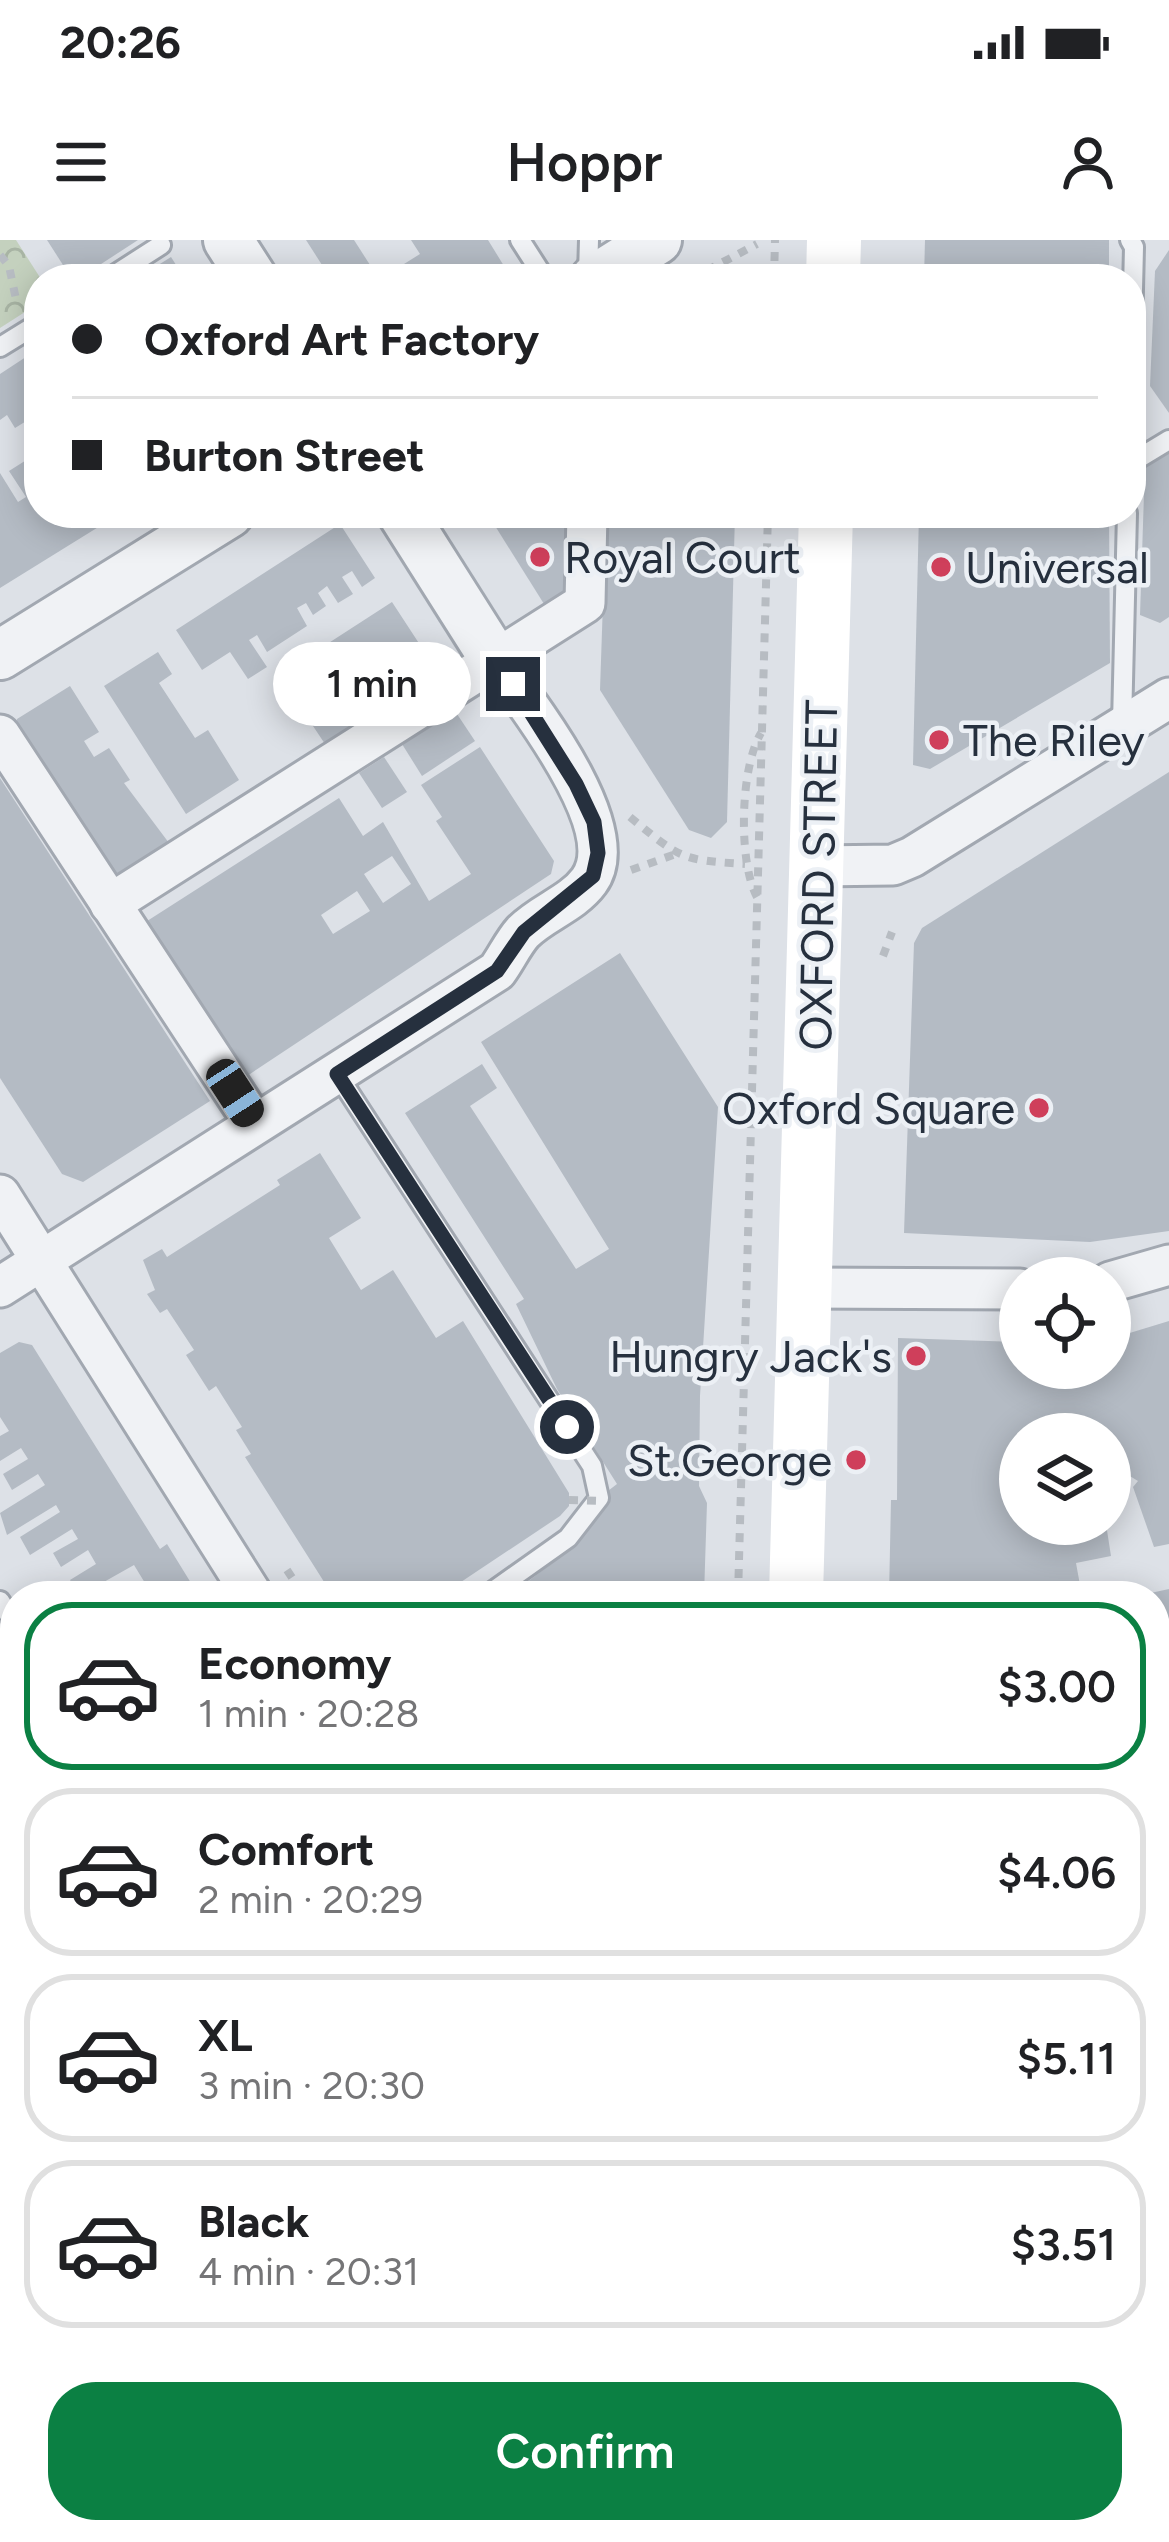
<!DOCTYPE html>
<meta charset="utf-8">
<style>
:root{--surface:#fff;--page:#f2f2f2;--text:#202124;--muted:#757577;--line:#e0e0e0;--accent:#0b8043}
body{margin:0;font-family:Figtree,sans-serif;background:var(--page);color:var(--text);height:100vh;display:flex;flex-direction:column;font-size:45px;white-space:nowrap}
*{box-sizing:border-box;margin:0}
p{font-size:39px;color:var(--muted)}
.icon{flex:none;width:66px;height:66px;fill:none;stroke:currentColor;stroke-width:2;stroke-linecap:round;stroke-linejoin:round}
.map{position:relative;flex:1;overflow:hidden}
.details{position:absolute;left:0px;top:1341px;width:1170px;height:963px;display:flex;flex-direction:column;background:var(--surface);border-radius:48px 48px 0 0;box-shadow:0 6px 30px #0003}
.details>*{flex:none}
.top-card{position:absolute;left:24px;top:24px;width:1122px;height:264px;border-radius:48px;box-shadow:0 6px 30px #0003;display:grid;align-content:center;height:264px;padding:0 48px;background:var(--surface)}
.tools{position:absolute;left:999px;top:1017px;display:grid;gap:24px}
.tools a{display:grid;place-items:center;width:132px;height:132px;border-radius:50%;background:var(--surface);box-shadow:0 6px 30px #0003;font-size:60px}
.end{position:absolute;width:54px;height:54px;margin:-27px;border:15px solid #26303e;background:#fff;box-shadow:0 0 0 6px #fff}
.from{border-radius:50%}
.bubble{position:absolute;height:84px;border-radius:42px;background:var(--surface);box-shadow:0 6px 30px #0003;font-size:39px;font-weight:600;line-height:84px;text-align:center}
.car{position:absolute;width:36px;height:72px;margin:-36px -18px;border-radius:15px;box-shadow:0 0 9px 3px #0007;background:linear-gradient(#222 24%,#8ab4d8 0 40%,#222 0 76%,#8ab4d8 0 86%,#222 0)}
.top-card b{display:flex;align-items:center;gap:42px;height:114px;font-size:45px}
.top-card b+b{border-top:3px solid var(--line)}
.top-card i{width:30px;height:30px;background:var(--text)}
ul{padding:21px 0 0;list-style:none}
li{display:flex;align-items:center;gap:36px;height:168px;margin:0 24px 18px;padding:0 24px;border:6px solid var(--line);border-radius:48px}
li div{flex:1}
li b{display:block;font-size:45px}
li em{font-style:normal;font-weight:600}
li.on{border-color:var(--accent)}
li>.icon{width:108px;height:108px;stroke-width:1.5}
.cta{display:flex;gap:24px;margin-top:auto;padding:24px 48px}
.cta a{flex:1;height:138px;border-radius:48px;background:var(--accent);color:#fff;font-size:48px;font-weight:600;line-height:138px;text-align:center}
.status{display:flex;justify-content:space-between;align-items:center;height:84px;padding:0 60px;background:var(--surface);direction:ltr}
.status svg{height:33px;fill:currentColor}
header{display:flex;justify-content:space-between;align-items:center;height:156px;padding:0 48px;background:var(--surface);font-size:54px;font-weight:600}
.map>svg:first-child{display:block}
.forest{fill:url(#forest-crowns)}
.building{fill:#b4bbc4;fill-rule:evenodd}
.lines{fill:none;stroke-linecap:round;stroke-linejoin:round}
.service-casing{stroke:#a2a8b1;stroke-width:24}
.minor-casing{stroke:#a2a8b1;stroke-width:45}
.tertiary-casing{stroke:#a2a8b1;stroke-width:54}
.path{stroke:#b7bcc2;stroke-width:8;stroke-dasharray:9 9;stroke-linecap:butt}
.service{stroke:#f0f2f5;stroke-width:18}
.minor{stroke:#f0f2f5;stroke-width:39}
.tertiary{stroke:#f0f2f5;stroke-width:48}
.secondary{stroke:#fff;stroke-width:54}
.path-bridge{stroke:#b7bcc2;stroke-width:8;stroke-dasharray:9 9;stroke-linecap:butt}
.route{stroke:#26303e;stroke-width:15}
.poi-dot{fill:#cf3f5b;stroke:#ecf0f5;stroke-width:4.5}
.labels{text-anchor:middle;stroke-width:9;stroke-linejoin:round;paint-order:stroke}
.poi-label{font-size:45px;fill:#26303e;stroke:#ecf0f5;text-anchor:start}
.street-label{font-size:45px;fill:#26303e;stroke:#ecf0f5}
</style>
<div class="status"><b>20:26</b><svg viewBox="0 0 49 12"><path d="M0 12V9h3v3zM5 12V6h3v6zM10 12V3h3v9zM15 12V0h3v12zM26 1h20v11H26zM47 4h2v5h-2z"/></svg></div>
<header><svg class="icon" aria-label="menu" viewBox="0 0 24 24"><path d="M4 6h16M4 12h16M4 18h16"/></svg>Hoppr<svg class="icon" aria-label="person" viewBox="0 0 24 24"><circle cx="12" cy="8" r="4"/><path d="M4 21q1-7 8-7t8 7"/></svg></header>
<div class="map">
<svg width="1169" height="2302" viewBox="0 0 1169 2302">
<defs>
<pattern id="forest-crowns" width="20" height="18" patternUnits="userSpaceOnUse" patternTransform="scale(3)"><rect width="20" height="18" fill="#c4d1be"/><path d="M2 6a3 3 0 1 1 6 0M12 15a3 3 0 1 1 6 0" fill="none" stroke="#a8b4a4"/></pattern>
</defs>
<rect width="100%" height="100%" fill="#dde1e7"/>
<!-- forest -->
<polygon class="forest" points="0,0 16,0 41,39 39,63 0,88"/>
<!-- building -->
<g class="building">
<polygon points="47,0 138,0 78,39 72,39"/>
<polygon points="306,0 354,0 379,39 331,39"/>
<polygon points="411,0 488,0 504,26 483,39 380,39 420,14"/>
<polygon points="925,0 1109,0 1109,39 924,39"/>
<polygon points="1169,10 1169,173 1150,146 1155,31"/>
<polygon points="171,17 185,39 136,39"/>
<polygon points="35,111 39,180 36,175 15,188 7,175 0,180 0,134"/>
<polygon points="1169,210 1169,377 1160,383 1140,375 1145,224"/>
<polygon points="39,212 39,273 121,273 0,348 0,233 18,262 26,257 9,231"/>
<polygon points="487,273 567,273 564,361 549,372"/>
<polygon points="606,273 735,273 727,582 711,598 689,590 600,450"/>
<polygon points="919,273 1109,273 1110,423 930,529 913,525"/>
<polygon points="340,284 375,338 362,347 352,331 342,337 353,354 338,363 327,346 318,353 326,366 313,375 306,363 297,368 307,386 267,412 257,395 249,400 267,427 248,439 230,412 202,430 176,390"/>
<polygon points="392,362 441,437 329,510 311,483 355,454 324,406"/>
<polygon points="158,412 172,434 159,443 195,498 208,490 239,540 186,574 104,446"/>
<polygon points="70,446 99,492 84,501 94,517 109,508 130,540 124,543 172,607 123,638 109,634 16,487 17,479"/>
<polygon points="449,462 475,501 422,536 397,496"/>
<path d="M480,507L554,621L551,634L244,838L144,683L339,558L363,596L383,582L429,661L471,634L436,581L442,577L421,545ZM392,616L411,644L383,663L364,634ZM357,651L370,671L333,694L321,675Z"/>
<polygon points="384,517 407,552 382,568 359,533"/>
<polygon points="1169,532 1169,991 1090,1002 904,993 914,703 922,688"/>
<polygon points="0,538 210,861 83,942 62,934 0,838"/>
<polygon points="620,713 718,867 700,1156 699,1246 707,1263 704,1356 509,1356 574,1306 603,1267 604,1254 617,1244 557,1149 516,1064 524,1059 405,873 482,824 497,848 470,866 576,1029 609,1009 481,802"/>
<polygon points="320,913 361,978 329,998 361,1050 393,1030 436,1098 463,1081 569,1253 569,1266 560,1276 440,1356 333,1356 245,1217 251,1214 236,1190 242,1187 216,1146 209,1151 186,1115 194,1110 167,1069 160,1073 147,1054 155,1050 143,1020 162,1009 167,1017 280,945 277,940"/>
<polygon points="1169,1081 1169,1304 1154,1307 1133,1247 1138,1241 1110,1224 1110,1194 1020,1194 1020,1284 1106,1284 1111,1316 1076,1323 1082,1356 889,1356 891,1260 897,1260 898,1098 1020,1102 1020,1128 1110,1128 1110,1099"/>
<polygon points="19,1102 32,1105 160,1309 167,1304 199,1356 143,1356 138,1348 145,1343 134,1325 79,1356 70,1340 96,1324 88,1310 61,1327 53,1313 78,1299 72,1289 30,1315 20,1297 60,1272 56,1265 7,1295 0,1273 45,1245 38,1234 12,1250 3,1234 28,1219 21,1208 0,1221 0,1196 9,1191 0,1177 0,1113"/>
<polygon points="1169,1349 1169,1423 1167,1423 1155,1356 1146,1354"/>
<polygon points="15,1487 15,1597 0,1606 0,1497"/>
<polygon points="1155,1597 1169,1597 1169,1675 1155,1676"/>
<polygon points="9,1728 15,1734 15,1825 0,1801 0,1733"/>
<polygon points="3,1921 14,1938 7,1942 15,1959 0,1968"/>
<polygon points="15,1966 10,2001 15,2030 4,2037 15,2054 15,2097 0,2107 0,1975"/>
<polygon points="1169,2264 1169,2302 1027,2302 1041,2289 1155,2289 1155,2267"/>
<polygon points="137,2289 261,2289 270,2302 147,2302"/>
<polygon points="372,2289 389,2290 625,2289 607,2302 354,2302"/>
</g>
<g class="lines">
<defs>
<g id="service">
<polyline points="520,0 545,39"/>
<polyline points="1130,0 1134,7 1131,134"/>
<polyline points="588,34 589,0"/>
<polyline points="108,39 161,5"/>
<polyline points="0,107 39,83"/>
<polyline points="1131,223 1169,200"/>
<polyline points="1122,484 1127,273"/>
<polyline points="337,834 592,1226 599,1258 568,1298 486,1356"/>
<polyline points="0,1361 15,1384"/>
<polyline points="0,1429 15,1420"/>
<polyline points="0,1832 15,1856"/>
</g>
<g id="minor">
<polyline points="0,495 255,884"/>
<polyline points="817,626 893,625 912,617 1169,458"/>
<polyline points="110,664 585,363 587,273"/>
<polyline points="0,955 253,1356"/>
<polyline points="1110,1042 1169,1025"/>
<path d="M0,1047L497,731C506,719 513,703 523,692C543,672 572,664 589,641C627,589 526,462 495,420"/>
<polyline points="804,1048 1020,1049"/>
<polyline points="0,1671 15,1662"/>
<polyline points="1155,1707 1169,1707"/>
<polyline points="0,2147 15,2137"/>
<polyline points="0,2183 15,2206"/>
<polyline points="68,2289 76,2302"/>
</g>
<g id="tertiary">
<polyline points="228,0 253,39"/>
<polyline points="595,39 657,0"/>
<polyline points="402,273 495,420"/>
<polyline points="0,415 229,273"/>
</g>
</defs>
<!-- service casing -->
<use href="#service" class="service-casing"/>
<!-- minor casing -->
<use href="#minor" class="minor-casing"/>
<!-- tertiary casing -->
<use href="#tertiary" class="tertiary-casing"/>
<!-- path -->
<g class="path">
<polyline points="0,15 9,26 17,64"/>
<polyline points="691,39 757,4"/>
<polyline points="774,39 775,0"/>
<path d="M630,577C681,619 681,620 745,624"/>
<polyline points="631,630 673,615"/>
<path d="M757,657C738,622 740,528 761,493"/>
<polyline points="883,716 892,692"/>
<polyline points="287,1330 304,1356"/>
<polyline points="738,1356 768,273"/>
<polyline points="1001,2289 1009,2302"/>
</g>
<!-- service -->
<use href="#service" class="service"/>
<!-- minor -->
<use href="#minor" class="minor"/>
<!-- tertiary -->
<use href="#tertiary" class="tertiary"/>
<!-- secondary -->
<g class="secondary">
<polyline points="833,39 834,0"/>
<polyline points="796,1356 826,273"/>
<polyline points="1155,2142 1169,2137"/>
<polyline points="901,2289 915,2302"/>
<polyline points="765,2302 787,2289"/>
</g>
<!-- path-bridge -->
<polyline class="path-bridge" points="569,1260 604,1261"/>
</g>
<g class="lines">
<!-- route -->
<polyline class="route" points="513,444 576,544 594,582 598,613 593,636 524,692 497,731 337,834 567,1187"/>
</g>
<!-- markers -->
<g class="poi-dot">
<circle cx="540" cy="317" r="12"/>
<circle cx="941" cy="327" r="12"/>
<circle cx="939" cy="500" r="12"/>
<circle cx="1039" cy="868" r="12"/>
<circle cx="916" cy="1116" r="12"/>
<circle cx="856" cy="1220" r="12"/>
</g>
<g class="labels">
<!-- poi labels -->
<g class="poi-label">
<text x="564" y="333">Royal Court</text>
<text x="965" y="343">Universal</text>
<text x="963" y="516">The Riley</text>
<text x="1015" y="884" text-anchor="end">Oxford Square</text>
<text x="892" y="1132" text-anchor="end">Hungry Jack's</text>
<text x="832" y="1236" text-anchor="end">St.George</text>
</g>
<!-- street labels -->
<g class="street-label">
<text transform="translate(818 635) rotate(-89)" y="16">OXFORD STREET</text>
</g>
</g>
</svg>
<div class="tools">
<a><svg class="icon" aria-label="locate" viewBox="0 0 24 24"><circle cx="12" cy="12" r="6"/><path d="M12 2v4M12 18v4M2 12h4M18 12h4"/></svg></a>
<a><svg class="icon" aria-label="layers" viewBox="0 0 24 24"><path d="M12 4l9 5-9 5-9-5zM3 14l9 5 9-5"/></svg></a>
</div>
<i class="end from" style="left:567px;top:1187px"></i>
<i class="end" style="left:513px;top:444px"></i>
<div class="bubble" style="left:273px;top:402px;width:198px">1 min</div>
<i class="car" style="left:235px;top:853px;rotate:147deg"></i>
<div class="top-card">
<b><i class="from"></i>Oxford Art Factory</b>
<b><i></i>Burton Street</b>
</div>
<section class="details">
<ul>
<li class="on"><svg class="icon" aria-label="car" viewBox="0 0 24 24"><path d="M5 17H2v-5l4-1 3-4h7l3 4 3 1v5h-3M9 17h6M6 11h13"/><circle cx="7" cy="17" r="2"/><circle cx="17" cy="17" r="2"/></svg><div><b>Economy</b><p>1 min · 20:28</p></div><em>$3.00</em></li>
<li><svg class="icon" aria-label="car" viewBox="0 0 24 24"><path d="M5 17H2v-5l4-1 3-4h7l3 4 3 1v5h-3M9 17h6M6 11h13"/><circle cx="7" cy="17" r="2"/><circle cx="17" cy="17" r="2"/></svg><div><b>Comfort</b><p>2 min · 20:29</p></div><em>$4.06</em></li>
<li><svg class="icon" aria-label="car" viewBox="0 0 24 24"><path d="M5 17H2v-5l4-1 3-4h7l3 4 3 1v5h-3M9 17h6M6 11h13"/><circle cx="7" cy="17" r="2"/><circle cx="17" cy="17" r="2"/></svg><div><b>XL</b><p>3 min · 20:30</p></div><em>$5.11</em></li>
<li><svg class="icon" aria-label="car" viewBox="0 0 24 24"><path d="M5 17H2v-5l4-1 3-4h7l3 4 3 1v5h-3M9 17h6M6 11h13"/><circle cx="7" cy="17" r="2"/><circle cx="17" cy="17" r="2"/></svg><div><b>Black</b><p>4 min · 20:31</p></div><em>$3.51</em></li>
</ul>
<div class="cta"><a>Confirm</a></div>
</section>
</div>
